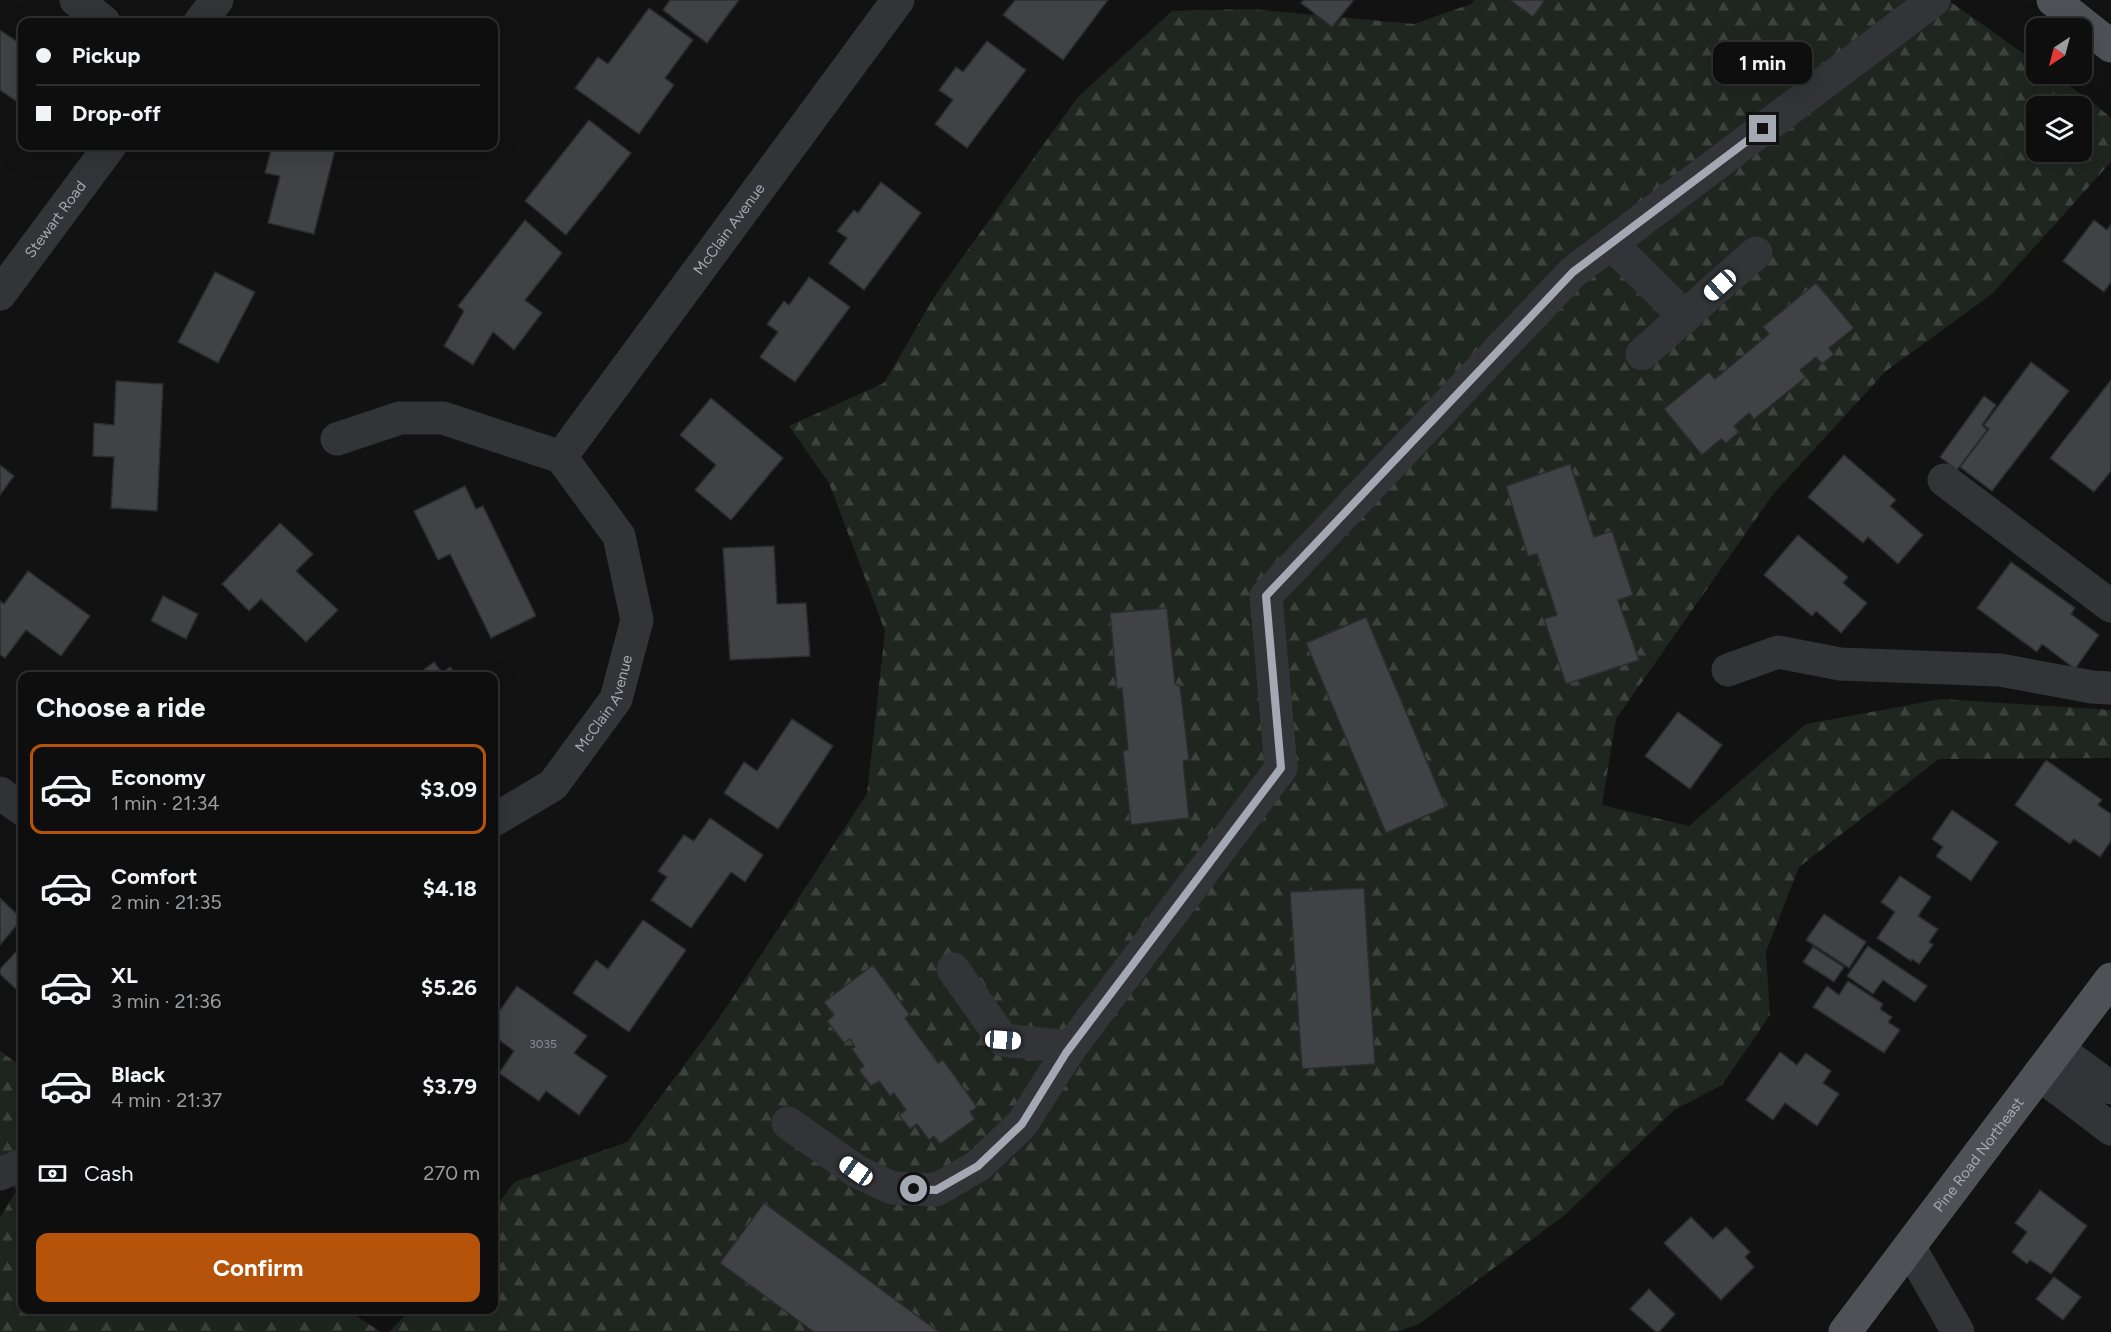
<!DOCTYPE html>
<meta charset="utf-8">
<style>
:root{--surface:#0e0e0e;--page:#171717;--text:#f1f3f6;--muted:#9b9c9e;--line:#2e2e2e;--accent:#b45309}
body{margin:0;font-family:Figtree,sans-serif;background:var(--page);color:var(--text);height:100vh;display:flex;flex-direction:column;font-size:22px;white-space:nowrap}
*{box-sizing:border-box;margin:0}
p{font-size:20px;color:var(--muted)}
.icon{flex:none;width:33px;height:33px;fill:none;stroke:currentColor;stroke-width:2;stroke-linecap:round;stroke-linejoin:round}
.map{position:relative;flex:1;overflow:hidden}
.panel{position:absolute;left:18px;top:672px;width:480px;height:642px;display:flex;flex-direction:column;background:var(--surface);border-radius:12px;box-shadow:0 6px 24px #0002,0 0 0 2px var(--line)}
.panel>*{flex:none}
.hud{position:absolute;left:18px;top:18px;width:480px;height:132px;border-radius:12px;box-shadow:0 6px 24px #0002,0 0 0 2px var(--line);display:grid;align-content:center;height:132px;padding:0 18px;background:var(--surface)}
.needle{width:39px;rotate:216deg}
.controls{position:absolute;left:2026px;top:18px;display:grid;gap:12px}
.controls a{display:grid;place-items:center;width:66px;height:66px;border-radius:12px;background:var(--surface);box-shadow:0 6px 24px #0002,0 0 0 2px var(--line);font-size:30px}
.end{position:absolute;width:27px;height:27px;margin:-14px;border:8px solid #a4a8b3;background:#111;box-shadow:0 0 0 3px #111}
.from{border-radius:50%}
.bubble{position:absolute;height:42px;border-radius:12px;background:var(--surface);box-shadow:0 6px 24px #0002,0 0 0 2px var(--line);font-size:20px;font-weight:700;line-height:42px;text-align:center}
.car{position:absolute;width:18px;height:36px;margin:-18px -9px;border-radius:8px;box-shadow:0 0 4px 2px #0007;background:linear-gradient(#fff 24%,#345 0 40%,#fff 0 76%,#345 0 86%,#fff 0)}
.hud b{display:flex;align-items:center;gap:21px;height:57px;font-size:22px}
.hud b+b{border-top:2px solid var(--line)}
.hud i{width:15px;height:15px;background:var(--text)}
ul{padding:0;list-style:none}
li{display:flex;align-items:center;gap:18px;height:90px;margin:0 12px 9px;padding:0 6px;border:3px solid transparent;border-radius:12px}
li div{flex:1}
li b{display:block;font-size:22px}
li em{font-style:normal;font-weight:700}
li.selected{border-color:var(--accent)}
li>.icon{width:54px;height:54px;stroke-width:1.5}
h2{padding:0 18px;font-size:27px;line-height:72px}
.pay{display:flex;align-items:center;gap:15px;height:66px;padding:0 18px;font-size:22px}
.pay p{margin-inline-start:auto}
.button{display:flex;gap:12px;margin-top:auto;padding:12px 18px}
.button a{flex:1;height:69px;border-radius:12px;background:var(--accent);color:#fff;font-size:24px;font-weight:700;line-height:69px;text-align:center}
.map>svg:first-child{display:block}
.forest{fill:url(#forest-firs);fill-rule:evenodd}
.building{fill:#414246;stroke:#2c2c2f;stroke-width:1.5}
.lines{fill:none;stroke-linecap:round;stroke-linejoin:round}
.minor{stroke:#333438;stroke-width:33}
.major{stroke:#4f5157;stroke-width:33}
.route{stroke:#a4a8b3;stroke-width:8}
.labels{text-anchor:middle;stroke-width:5;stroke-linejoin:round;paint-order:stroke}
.number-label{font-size:12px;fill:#8b8e98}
.street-label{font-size:15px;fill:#a4a8b3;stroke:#0d0d0e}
</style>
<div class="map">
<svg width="2111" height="1332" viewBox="0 0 2111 1332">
<defs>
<pattern id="forest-firs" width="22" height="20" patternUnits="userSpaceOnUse" patternTransform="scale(1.5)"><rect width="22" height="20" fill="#1e261f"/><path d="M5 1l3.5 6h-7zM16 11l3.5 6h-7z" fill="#3c433d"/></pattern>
</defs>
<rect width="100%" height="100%" fill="#121213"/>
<!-- forest -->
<g class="forest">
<path d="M1474,0H1948L2037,63V74H2052L2091,101L2111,118V162L1992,294L1886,371L1774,493L1616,719L1602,805L1689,826L1806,724L1942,699L2111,710V758L1939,759L1799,867L1766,952L1770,1015L1722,1085L1674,1110L1566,1214L1419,1324L1396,1332H389L410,1310H494V1210L514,1182L627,1142L722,1014L867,794L885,631L829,483L789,426L884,383L936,294L1077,98L1172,11L1251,9L1414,24L1471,4ZM2037,106H2082V152H2037Z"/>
<polygon points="0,1051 22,1067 22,1310 347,1310 381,1332 0,1332 0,1218 16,1191 0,1167"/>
</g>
<!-- building -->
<g class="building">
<polygon points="670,0 739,0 707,43 663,10"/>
<polygon points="1015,0 1108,0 1063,60 1003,15"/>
<polygon points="1304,0 1354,0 1332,27 1301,3"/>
<polygon points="1510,0 1545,0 1533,17"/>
<polygon points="649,8 693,40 665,78 674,85 639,134 575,88 598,57 608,64"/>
<polygon points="0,30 22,45 22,105 0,90"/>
<polygon points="987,41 1026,70 967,148 935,124 953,100 939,90 956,67 963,72"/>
<polygon points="589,120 631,153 566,235 525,201"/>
<polygon points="272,146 336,146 314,234 268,223 280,176 265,173"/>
<polygon points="881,182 921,213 864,290 829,263 847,238 837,231 854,210 858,213"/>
<polygon points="525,220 562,253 525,300 542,313 514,350 493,332 473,365 444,346 464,311 458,306"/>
<polygon points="2094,220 2107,230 2111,224 2111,282 2104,292 2063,261"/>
<polygon points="215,272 255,292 218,363 178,342"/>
<polygon points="809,277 850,307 795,382 760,357 778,332 767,324 784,301 789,305"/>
<polygon points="1816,283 1854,328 1829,348 1834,354 1822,364 1816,357 1800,370 1806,377 1754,419 1749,413 1734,426 1739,432 1726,443 1721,439 1702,455 1664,409 1709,372 1715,379 1769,334 1763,327"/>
<polygon points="2031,362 2069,391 1992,491 1960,467 1989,429 1984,425"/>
<polygon points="2111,380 2111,471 2094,492 2050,458"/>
<polygon points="116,381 163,384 157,511 111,508 114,457 93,456 94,423 114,425"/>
<polygon points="1984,396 1996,405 1982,425 1987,430 1957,470 1940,457"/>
<polygon points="711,398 783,458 731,520 695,490 716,465 680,435"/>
<polygon points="1844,455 1896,500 1890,506 1923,535 1898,564 1868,537 1863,543 1808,497"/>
<polygon points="1570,464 1594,537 1612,531 1633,595 1618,600 1639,660 1566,684 1544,619 1557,615 1537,554 1528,556 1506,486"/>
<polygon points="0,465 14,476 0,495"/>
<polygon points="465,486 476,509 483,506 536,616 491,638 450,554 438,560 414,511"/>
<polygon points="280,523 313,554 296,571 338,610 306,642 261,599 249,611 222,584"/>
<polygon points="1798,535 1848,577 1843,583 1867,603 1841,633 1816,611 1812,616 1764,575"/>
<polygon points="774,546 777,604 806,603 810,656 730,660 723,548"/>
<polygon points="2011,562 2075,608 2071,614 2099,635 2075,669 2042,644 2037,652 1977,608"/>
<polygon points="28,571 90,616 61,656 26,630 5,658 0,655 0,601 4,604"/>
<polygon points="163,596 198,614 186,639 151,621"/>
<polygon points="1167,608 1175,684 1180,686 1189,760 1183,761 1189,818 1131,825 1123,751 1128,750 1122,688 1117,689 1110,613"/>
<polygon points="1366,617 1446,807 1386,833 1306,643"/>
<polygon points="434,662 442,673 450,667 457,676 423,676 421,672"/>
<polygon points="1678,712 1722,745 1690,789 1645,756"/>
<polygon points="792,719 833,746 778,829 724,793 744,762 757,771"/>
<polygon points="2046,760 2102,800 2098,805 2111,814 2111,841 2100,857 2074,839 2070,844 2015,805"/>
<polygon points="1952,810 1998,842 1971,881 1936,856 1943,847 1932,839"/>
<polygon points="710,818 763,855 745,882 731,872 691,928 651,900 667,877 658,871 684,835 694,841"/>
<polygon points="1900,876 1931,897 1918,916 1938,929 1929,942 1933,945 1919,964 1912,959 1911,961 1877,938 1895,912 1881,902"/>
<polygon points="1364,888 1375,1064 1302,1069 1290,892"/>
<polygon points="0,898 22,919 0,945"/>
<polygon points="1824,914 1866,942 1849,968 1806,940"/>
<polygon points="643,920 686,950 629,1032 573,993 596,960 608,969"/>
<polygon points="22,945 22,995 0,974 0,969"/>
<polygon points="1868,946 1927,986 1915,1002 1883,980 1873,994 1847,976"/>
<polygon points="1813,947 1844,967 1834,982 1803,962"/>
<polygon points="873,965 910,1015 905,1018 938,1063 943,1060 977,1107 970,1112 975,1119 940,1144 934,1136 929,1140 917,1124 910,1129 899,1115 906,1110 894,1093 890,1096 879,1081 871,1086 859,1070 864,1066 852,1049 855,1047 850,1039 844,1043 827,1021 834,1015 824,1002"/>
<polygon points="1848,981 1883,1004 1880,1009 1892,1017 1888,1022 1900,1030 1884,1053 1813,1007 1827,986 1839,995"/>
<polygon points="517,986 587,1036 574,1053 607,1076 579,1115 546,1091 539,1101 499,1073 514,1051 494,1036 494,1019"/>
<polygon points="1780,1052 1797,1065 1806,1053 1831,1071 1823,1083 1839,1094 1817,1126 1785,1103 1773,1120 1746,1100"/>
<polygon points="2040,1190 2087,1226 2051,1274 2030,1260 2027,1264 2012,1252 2027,1232 2015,1223"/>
<polygon points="764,1203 939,1332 814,1332 720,1263"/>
<polygon points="1691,1217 1713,1239 1726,1227 1750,1252 1745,1257 1754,1267 1721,1300 1664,1243"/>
<polygon points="2054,1277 2081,1297 2063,1320 2036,1299"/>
<polygon points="1649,1289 1675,1314 1659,1332 1656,1332 1630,1309"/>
</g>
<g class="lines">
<!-- minor -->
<g class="minor">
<polyline points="76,0 104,22"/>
<polyline points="200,22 217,0"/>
<polyline points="1611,243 1685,317"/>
<path id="s1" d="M0,294L110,146"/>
<polyline points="1642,354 1756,253"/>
<polyline points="337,439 400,418 443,418 561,457"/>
<polyline points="1944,480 2111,606"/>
<polyline points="1728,670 1778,652 1840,664 2000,670 2092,687 2111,688"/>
<polyline points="0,793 22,809"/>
<path id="s2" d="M494,820L553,785L616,699L637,620L619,536L561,457L898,0"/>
<polyline points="953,969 1003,1040 1071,1047"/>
<polyline points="2058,1049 2111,1088"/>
<polyline points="2039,1074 2111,1129"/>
<polyline points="788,1123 856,1171 892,1188 936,1190 978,1166 1022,1124 1071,1047 1281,768 1266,596 1573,272 1934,0"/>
<polyline points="0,1174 22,1165"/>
<polyline points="1910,1248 1958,1332"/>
</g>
<!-- major -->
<g class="major">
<polyline points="2053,0 2111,46"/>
<path id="s3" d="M1845,1332L2111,979"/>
</g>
</g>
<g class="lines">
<!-- route -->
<polyline class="route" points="914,1189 936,1190 978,1166 1022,1124 1066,1053 1281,768 1266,596 1573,272 1763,129"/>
</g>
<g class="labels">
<!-- number labels -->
<g class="number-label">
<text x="543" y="1048">3035</text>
</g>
<!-- street labels -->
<g class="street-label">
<text dy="5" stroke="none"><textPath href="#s1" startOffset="93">Stewart Road</textPath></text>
<text dy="5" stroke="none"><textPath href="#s2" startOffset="724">McClain Avenue</textPath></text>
<text dy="5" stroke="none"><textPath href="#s2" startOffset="166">McClain Avenue</textPath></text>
<text dy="5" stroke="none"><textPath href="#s3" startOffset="222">Pine Road Northeast</textPath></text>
</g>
</g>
</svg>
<div class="controls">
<a><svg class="needle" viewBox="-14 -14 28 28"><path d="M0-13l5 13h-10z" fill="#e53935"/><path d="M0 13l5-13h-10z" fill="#9b9c9e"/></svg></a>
<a><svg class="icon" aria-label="layers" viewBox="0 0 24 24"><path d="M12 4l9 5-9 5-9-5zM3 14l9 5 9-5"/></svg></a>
</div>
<i class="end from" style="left:914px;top:1189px"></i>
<i class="end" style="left:1763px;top:129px"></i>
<div class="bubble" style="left:1713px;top:42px;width:99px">1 min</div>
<i class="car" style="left:1720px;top:285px;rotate:228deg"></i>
<i class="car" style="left:1003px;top:1040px;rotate:94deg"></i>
<i class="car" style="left:856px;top:1171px;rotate:305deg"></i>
<div class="hud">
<b><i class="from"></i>Pickup</b>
<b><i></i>Drop-off</b>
</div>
<section class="panel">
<h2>Choose a ride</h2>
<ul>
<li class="selected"><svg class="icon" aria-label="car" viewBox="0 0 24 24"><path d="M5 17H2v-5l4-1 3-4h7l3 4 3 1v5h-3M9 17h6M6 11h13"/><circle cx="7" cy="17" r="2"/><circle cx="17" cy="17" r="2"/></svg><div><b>Economy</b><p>1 min · 21:34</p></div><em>$3.09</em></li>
<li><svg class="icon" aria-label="car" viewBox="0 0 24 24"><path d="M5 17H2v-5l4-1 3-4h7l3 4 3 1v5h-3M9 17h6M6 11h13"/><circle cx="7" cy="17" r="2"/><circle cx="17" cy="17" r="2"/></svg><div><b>Comfort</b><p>2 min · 21:35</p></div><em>$4.18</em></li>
<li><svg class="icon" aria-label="car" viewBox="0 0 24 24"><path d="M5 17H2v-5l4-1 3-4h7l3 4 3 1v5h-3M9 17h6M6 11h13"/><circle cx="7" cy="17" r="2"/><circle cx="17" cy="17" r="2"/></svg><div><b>XL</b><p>3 min · 21:36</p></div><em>$5.26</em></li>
<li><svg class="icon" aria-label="car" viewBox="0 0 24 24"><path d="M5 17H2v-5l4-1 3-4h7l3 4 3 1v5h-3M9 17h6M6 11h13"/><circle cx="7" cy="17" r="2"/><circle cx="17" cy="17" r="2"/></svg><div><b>Black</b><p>4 min · 21:37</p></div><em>$3.79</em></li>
</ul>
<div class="pay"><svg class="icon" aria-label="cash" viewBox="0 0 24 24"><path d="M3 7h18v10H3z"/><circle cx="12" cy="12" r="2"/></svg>Cash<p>270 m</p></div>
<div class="button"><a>Confirm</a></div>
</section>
</div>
